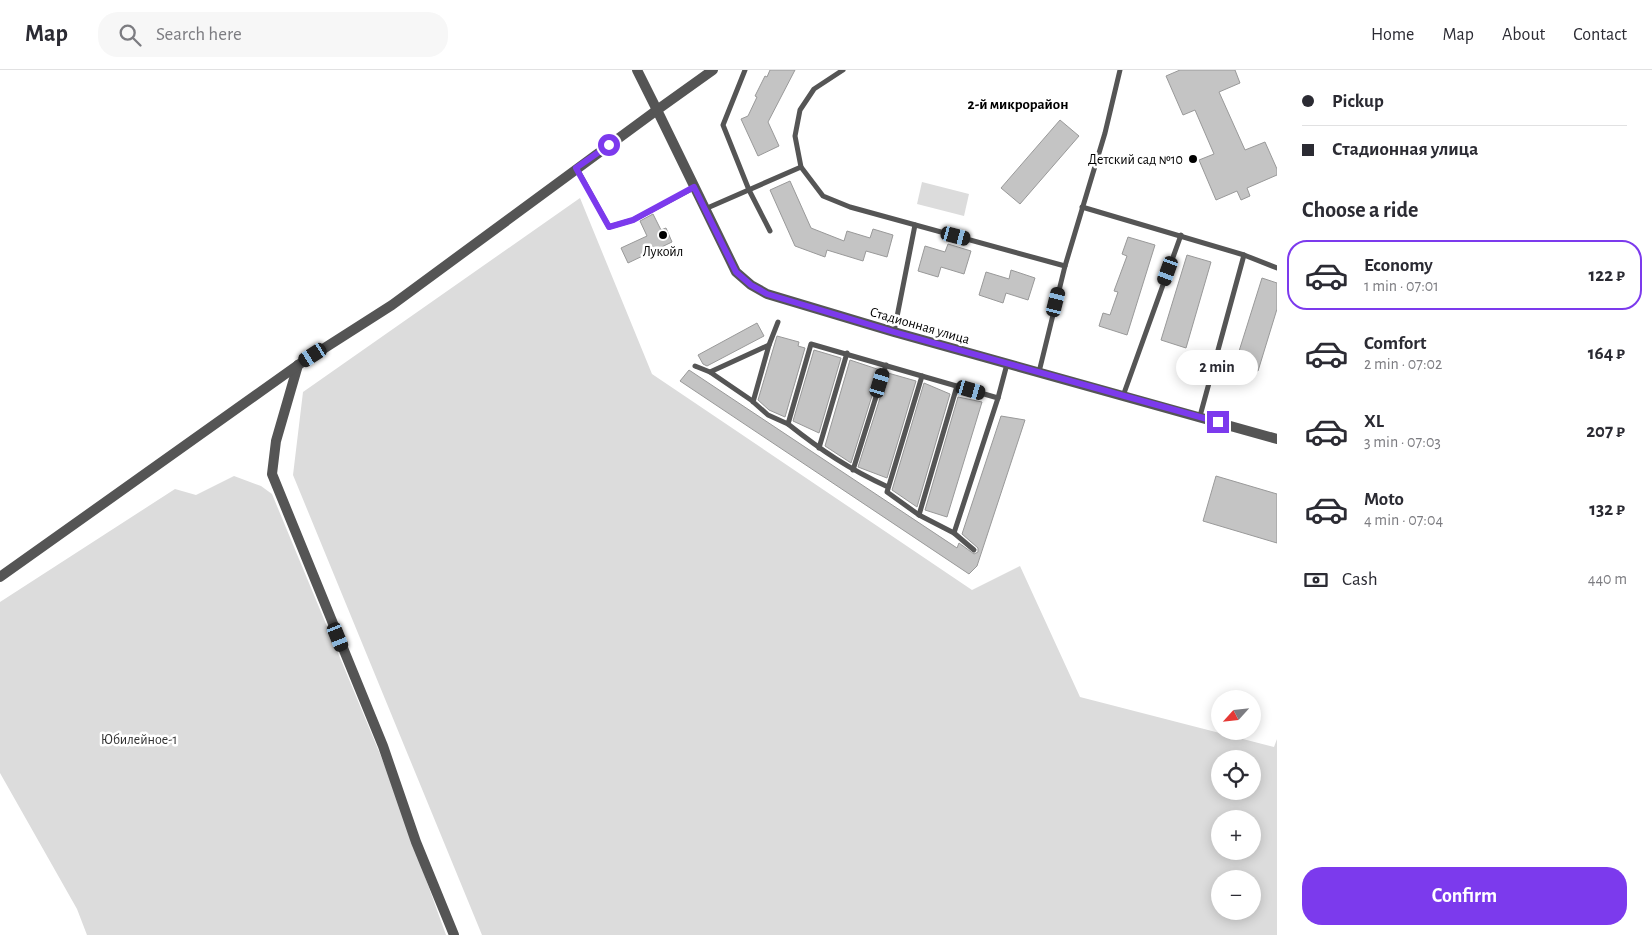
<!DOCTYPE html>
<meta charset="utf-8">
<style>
:root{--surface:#fff;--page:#f7f7f7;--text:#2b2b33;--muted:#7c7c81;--line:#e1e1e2;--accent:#7c3aed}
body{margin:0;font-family:"Alegreya Sans",sans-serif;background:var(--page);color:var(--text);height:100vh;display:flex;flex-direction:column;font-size:19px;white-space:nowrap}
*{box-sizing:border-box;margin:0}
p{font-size:16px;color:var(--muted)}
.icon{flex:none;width:28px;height:28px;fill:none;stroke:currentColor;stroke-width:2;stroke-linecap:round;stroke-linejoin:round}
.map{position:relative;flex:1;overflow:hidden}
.sheet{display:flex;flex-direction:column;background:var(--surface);width:375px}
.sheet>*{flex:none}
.guide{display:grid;align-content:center;height:110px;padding:0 25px;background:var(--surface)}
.needle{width:32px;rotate:243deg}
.tools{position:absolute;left:1211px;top:620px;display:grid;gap:10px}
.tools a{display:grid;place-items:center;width:50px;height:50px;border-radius:50%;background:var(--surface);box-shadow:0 2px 12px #0003;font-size:25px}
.end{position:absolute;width:22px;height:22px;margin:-11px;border:6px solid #7c3aed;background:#fff;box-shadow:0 0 0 2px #fff}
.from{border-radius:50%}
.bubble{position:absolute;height:35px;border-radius:18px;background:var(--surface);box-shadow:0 2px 12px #0003;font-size:16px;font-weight:700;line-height:35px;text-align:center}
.car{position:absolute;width:15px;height:30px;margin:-15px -8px;border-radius:6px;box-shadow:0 0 4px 1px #0007;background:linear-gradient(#222 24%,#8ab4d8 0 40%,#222 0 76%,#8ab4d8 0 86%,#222 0)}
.guide b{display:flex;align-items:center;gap:18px;height:48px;font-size:19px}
.guide b+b{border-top:1px solid var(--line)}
.guide i{width:12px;height:12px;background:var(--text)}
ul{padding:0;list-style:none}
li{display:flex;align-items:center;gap:15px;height:70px;margin:0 10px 8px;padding:0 15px;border:2px solid transparent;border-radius:20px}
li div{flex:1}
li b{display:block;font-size:19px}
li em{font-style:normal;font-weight:700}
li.current{border-color:var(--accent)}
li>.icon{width:45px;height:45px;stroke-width:1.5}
h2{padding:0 25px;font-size:22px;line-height:60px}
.pay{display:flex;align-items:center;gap:12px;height:55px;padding:0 25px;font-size:19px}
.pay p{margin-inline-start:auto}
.button{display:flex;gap:10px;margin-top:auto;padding:10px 25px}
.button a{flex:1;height:58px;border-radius:20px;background:var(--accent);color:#fff;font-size:20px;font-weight:700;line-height:58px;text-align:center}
header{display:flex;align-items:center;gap:30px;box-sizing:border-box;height:70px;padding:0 25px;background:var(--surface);border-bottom:1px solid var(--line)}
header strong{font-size:24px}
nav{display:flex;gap:28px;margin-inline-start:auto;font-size:18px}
.search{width:350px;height:45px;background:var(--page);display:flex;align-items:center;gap:12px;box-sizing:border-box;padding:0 18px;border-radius:20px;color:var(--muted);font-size:19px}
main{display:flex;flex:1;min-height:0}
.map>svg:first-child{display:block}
.green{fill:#dcdcdc;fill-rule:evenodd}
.building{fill:#c4c4c4;stroke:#999}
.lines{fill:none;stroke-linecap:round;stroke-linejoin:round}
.service{stroke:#555;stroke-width:5}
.minor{stroke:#555;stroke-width:10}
.tertiary{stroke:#555;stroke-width:10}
.route{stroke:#7c3aed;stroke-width:6}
.poi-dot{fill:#000;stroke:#fff;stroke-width:2}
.labels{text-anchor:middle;stroke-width:5;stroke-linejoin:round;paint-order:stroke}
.poi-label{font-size:14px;fill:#000;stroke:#fff;text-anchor:end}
.street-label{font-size:14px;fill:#000;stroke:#fff}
.park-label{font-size:14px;fill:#333;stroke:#fff}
.neighbourhood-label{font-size:15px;font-weight:bold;fill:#000;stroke:#fff}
</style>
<header>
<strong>Map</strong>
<div class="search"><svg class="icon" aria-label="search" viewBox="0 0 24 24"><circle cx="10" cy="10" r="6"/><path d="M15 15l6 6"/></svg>Search here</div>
<nav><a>Home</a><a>Map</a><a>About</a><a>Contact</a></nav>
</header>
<main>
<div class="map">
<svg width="1277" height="865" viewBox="0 0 1277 865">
<rect width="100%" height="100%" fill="#fff"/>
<!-- green -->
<g class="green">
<polygon points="922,112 969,124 964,146 917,134"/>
<path d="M580,128L652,304L972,520L1020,496L1080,627L1274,677L1277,669V865H482L293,405L303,322ZM1220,689H1252V721H1220ZM1220,749H1252V781H1220ZM1220,809H1252V841H1220Z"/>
<polygon points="234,406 261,416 272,424 385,696 446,865 87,865 77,839 0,703 0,532 175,419 196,425"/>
</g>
<!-- building -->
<g class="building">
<polygon points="770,0 795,0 768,52 779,76 758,86 741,49 748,46 757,27 755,26 765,6 767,7"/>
<polygon points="1180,0 1235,0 1240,13 1219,22 1245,80 1265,72 1277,99 1277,105 1247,118 1250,126 1241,130 1237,121 1216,130 1199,90 1214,84 1195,40 1183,45 1166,6"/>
<polygon points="1060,50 1079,66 1020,134 1001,118"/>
<polygon points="790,111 811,158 844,171 847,161 870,168 873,159 893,165 887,187 866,181 863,191 827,180 825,187 795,176 770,120"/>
<polygon points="653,144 661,160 666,158 672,172 628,193 621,178 647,166 640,151"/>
<polygon points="1128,167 1155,175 1127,265 1099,256 1103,243 1110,245 1118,222 1114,221 1127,186 1122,184"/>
<polygon points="948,174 971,181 964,204 941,197 938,207 918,201 925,176 945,182"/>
<polygon points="1187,185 1211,192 1186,278 1161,270"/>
<polygon points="1011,200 1035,208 1028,230 1006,223 1003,233 979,225 986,202 1009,209"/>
<polygon points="1262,208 1277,213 1277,239 1258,301 1235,294"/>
<polygon points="757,253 764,266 707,296 703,294 698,285"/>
<polygon points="777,266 799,272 798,276 805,278 785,347 769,340 758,330"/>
<polygon points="814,280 841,288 819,363 793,351"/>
<polygon points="850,290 880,300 851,393 825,376"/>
<polygon points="689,300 957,478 959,473 974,484 978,482 978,478 962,464 1001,346 1025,350 977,496 969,504 680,311"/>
<polygon points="888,303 916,311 887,408 858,397"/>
<polygon points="924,313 950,324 917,437 892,420"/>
<polygon points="958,327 982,332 947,447 925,440"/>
<polygon points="1216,406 1277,424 1277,473 1203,451"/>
</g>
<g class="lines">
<!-- service -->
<g class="service">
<polyline points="745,0 723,55 749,120 770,161"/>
<polyline points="843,0 814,19 800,40 795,66 801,97 823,126 850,137 1065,196"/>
<polyline points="577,99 609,157 633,150 695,117"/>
<polyline points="1082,137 1244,185 1277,198"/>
<polyline points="705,139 801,97"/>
<polyline points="894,262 915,155"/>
<polyline points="769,275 778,252"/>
<polyline points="695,296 710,302"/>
<polyline points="1039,302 1065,196 1105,63 1120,0"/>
<polyline points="957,316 919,445 954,463 998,328 1007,294"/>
<polyline points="1123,326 1181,165"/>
<polyline points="753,332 769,275 710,302 751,330 768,345 788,354 811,274 998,328"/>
<polyline points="1200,346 1244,185"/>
<path d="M788,354C822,381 849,399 888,417"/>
<polyline points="819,378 847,283"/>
<polyline points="853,400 886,295"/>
<polyline points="919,445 887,422 922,306"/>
<polyline points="954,463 974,480"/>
</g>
<!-- minor -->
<g class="minor">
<polyline points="298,295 276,371 272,404 383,676 416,772 454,865"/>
<polyline points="0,507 298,295 392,235 657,40 736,202 751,215 767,224 894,262 1277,369"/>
</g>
<!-- tertiary -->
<polyline class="tertiary" points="637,0 657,40 713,0"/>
</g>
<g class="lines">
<!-- route -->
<polyline class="route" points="609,75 576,98 609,157 633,150 694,117 736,202 751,215 767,224 894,262 1218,352"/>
</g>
<!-- markers -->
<g class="poi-dot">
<circle cx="1193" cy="89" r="5"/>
<circle cx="663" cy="165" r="5"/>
</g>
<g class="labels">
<!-- poi labels -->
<g class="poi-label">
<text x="1183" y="94">Детский сад №10</text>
<text x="663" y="186" text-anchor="middle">Лукойл</text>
</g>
<!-- street labels -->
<g class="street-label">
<text transform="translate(920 255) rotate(16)" y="5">Стадионная улица</text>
</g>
<!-- park labels -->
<g class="park-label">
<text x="139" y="674">Юбилейное-1</text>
</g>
<!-- neighbourhood labels -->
<g class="neighbourhood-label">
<text x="1018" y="39">2-й микрорайон</text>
</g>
</g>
</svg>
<div class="tools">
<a><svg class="needle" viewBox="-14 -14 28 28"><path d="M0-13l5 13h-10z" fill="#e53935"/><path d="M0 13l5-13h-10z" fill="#7c7c81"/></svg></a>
<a><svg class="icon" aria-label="locate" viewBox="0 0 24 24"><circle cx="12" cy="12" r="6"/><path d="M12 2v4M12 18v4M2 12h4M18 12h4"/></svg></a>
<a>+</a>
<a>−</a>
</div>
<i class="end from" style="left:609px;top:75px"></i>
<i class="end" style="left:1218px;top:352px"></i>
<div class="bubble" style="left:1176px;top:280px;width:82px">2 min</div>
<i class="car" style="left:956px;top:166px;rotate:105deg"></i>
<i class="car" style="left:1168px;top:201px;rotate:200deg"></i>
<i class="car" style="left:1056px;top:232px;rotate:14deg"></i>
<i class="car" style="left:313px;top:285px;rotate:237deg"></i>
<i class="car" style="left:880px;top:313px;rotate:17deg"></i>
<i class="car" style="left:971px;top:320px;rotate:106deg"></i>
<i class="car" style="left:338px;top:567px;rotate:158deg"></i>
</div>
<section class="sheet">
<div class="guide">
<b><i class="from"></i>Pickup</b>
<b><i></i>Стадионная улица</b>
</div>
<h2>Choose a ride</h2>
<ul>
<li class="current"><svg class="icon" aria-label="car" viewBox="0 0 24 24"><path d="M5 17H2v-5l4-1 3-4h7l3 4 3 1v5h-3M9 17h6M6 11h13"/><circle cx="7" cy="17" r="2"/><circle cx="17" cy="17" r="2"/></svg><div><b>Economy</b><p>1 min · 07:01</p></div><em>122 ₽</em></li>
<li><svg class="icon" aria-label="car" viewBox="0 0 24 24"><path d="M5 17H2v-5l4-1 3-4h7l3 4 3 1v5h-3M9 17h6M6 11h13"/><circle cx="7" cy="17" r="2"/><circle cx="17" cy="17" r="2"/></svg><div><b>Comfort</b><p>2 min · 07:02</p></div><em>164 ₽</em></li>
<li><svg class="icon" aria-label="car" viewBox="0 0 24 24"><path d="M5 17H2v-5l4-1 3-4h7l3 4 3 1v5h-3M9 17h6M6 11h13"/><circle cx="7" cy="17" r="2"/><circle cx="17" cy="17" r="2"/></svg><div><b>XL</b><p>3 min · 07:03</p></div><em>207 ₽</em></li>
<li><svg class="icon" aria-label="car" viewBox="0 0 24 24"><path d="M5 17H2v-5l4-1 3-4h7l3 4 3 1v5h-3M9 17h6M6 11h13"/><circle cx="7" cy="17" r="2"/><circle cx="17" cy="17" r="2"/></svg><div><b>Moto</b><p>4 min · 07:04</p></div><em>132 ₽</em></li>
</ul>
<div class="pay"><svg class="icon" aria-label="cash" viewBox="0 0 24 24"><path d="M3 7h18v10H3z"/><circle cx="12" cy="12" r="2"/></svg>Cash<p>440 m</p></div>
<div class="button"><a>Confirm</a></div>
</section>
</main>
